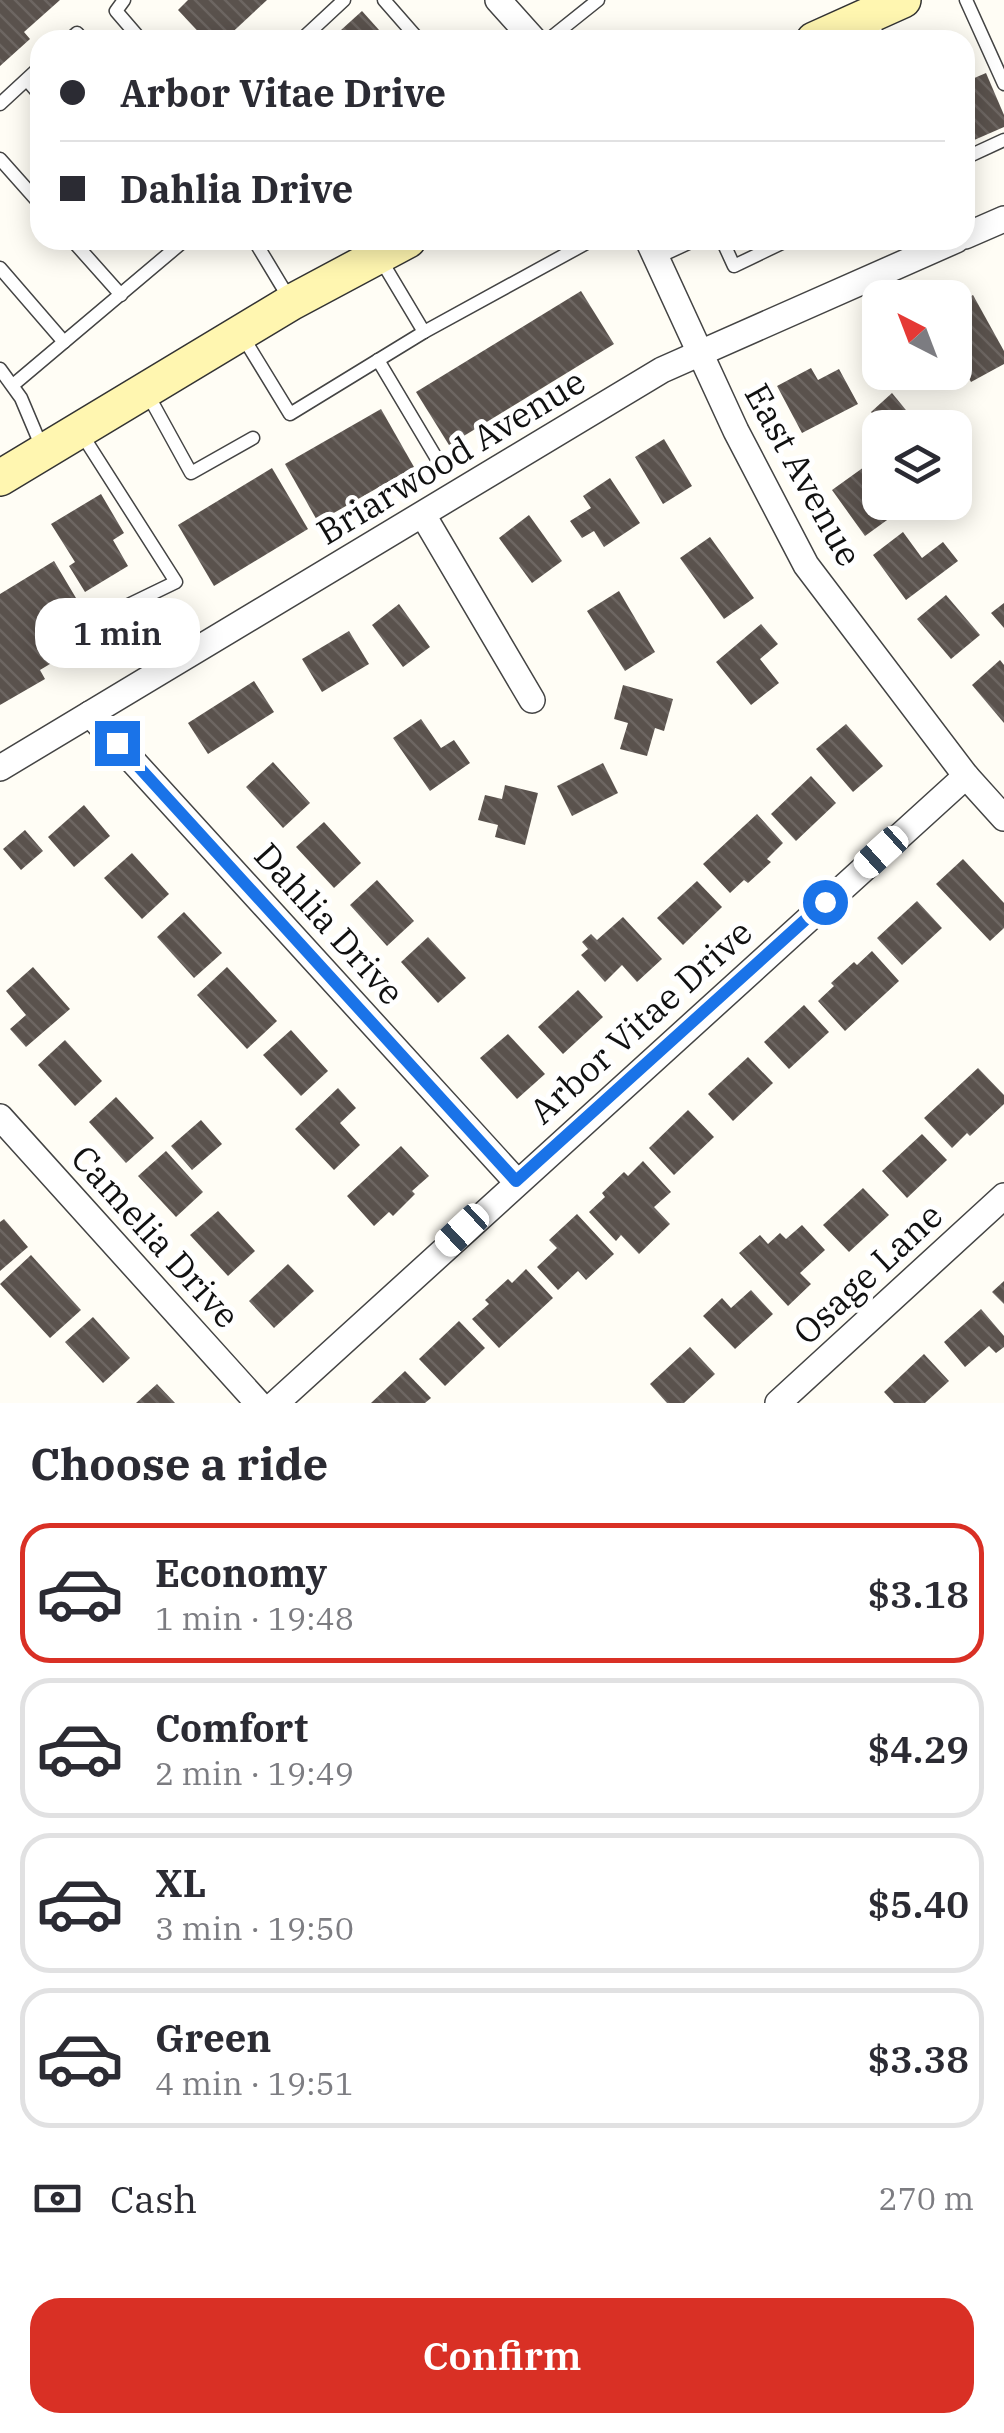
<!DOCTYPE html>
<meta charset="utf-8">
<style>
:root{--surface:#fff;--page:#f7f7f7;--text:#2b2b33;--muted:#7c7c81;--line:#e1e1e2;--accent:#d93025}
body{margin:0;font-family:"IBM Plex Serif",serif;background:var(--page);color:var(--text);height:100vh;display:flex;flex-direction:column;font-size:38px;white-space:nowrap}
*{box-sizing:border-box;margin:0}
p{font-size:32px;color:var(--muted)}
.icon{flex:none;width:55px;height:55px;fill:none;stroke:currentColor;stroke-width:2;stroke-linecap:round;stroke-linejoin:round}
.map{position:relative;height:1403px;overflow:hidden}
.panel{display:flex;flex-direction:column;background:var(--surface);flex:1}
.panel>*{flex:none}
.guide{position:absolute;left:30px;top:30px;width:945px;height:220px;border-radius:30px;box-shadow:0 5px 25px #0003;display:grid;align-content:center;height:220px;padding:0 30px;background:var(--surface)}
.needle{width:65px;rotate:318deg}
.fabs{position:absolute;left:862px;top:280px;display:grid;gap:20px}
.fabs a{display:grid;place-items:center;width:110px;height:110px;border-radius:20px;background:var(--surface);box-shadow:0 5px 25px #0003;font-size:50px}
.end{position:absolute;width:45px;height:45px;margin:-22px;border:12px solid #1a73e8;background:#fff;box-shadow:0 0 0 5px #fff}
.from{border-radius:50%}
.bubble{position:absolute;height:70px;border-radius:30px;background:var(--surface);box-shadow:0 5px 25px #0003;font-size:32px;font-weight:600;line-height:70px;text-align:center}
.car{position:absolute;width:30px;height:60px;margin:-30px -15px;border-radius:12px;box-shadow:0 0 8px 2px #0007;background:linear-gradient(#fff 24%,#345 0 40%,#fff 0 76%,#345 0 86%,#fff 0)}
.guide b{display:flex;align-items:center;gap:35px;height:95px;font-size:38px}
.guide b+b{border-top:2px solid var(--line)}
.guide i{width:25px;height:25px;background:var(--text)}
ul{padding:0;list-style:none}
li{display:flex;align-items:center;gap:30px;height:140px;margin:0 20px 15px;padding:0 10px;border:5px solid var(--line);border-radius:30px}
li div{flex:1}
li b{display:block;font-size:38px}
li em{font-style:normal;font-weight:600}
li.on{border-color:var(--accent)}
li>.icon{width:90px;height:90px;stroke-width:1.5}
h2{padding:0 30px;font-size:45px;line-height:120px}
.pay{display:flex;align-items:center;gap:25px;height:110px;padding:0 30px;font-size:38px}
.pay p{margin-inline-start:auto}
.primary-button{display:flex;gap:20px;margin-top:auto;padding:20px 30px}
.primary-button a{flex:1;height:115px;border-radius:30px;background:var(--accent);color:#fff;font-size:40px;font-weight:600;line-height:115px;text-align:center}
.map>svg:first-child{display:block}
.building{fill:url(#building-back-hatch)}
.lines{fill:none;stroke-linecap:round;stroke-linejoin:round}
.service-casing{stroke:#444;stroke-width:15}
.minor-casing{stroke:#444;stroke-width:28}
.secondary-casing{stroke:#333;stroke-width:38}
.service{stroke:#fff;stroke-width:12}
.minor{stroke:#fff;stroke-width:25}
.secondary{stroke:#fff6b0;stroke-width:35}
.route{stroke:#1a73e8;stroke-width:12}
.labels{text-anchor:middle;stroke-width:10;stroke-linejoin:round;paint-order:stroke}
.street-label{font-size:35px;fill:#111;stroke:#fff}
</style>
<div class="map">
<svg width="1004" height="1403" viewBox="0 0 1004 1403">
<defs>
<pattern id="building-back-hatch" width="6" height="6" patternUnits="userSpaceOnUse" patternTransform="scale(2.5)"><rect width="6" height="6" fill="#5a524d"/><path d="M-1 5l2 2M0 0l6 6M5-1l2 2" fill="none" stroke="#6d6662"/></pattern>
</defs>
<rect width="100%" height="100%" fill="#fffdf5"/>
<!-- building -->
<g class="building">
<polygon points="0,0 60,0 24,32 30,39 0,66"/>
<polygon points="188,0 267,0 224,40 206,40 178,10"/>
<polygon points="362,11 388,40 330,40"/>
<polygon points="986,73 1004,115 1004,127 965,144 965,82"/>
<polygon points="581,291 614,344 449,445 416,392"/>
<polygon points="973,295 1004,351 1004,364 971,382 955,353 955,305"/>
<polygon points="880,342 880,372 906,372 883,383 867,347"/>
<polygon points="811,368 818,380 839,369 858,404 802,433 777,386"/>
<polygon points="892,393 910,415 895,428 884,428 871,412"/>
<polygon points="381,409 414,467 318,522 285,464"/>
<polygon points="664,439 692,486 663,504 635,457"/>
<polygon points="871,462 880,474 880,485 875,488 880,502 886,502 894,515 865,536 832,490"/>
<polygon points="272,468 308,529 214,586 178,525"/>
<polygon points="610,478 640,523 604,547 594,531 582,538 570,521 591,508 583,496"/>
<polygon points="101,494 124,533 113,540 128,566 85,592 69,566 75,562 51,524"/>
<polygon points="529,515 562,561 532,583 499,538"/>
<polygon points="903,532 922,558 943,542 958,561 906,600 873,555"/>
<polygon points="710,537 754,598 724,619 680,558"/>
<polygon points="54,561 98,635 40,670 45,679 0,705 0,594"/>
<polygon points="619,591 655,652 625,671 587,611"/>
<polygon points="946,595 980,635 951,659 917,619"/>
<polygon points="1004,603 1004,628 991,613"/>
<polygon points="399,604 430,647 403,667 372,625"/>
<polygon points="761,624 778,644 760,659 779,683 751,705 716,662"/>
<polygon points="349,631 369,664 322,692 302,659"/>
<polygon points="1000,660 1004,665 1004,723 972,685"/>
<polygon points="254,681 274,712 208,754 188,723"/>
<polygon points="623,685 673,699 664,731 655,728 647,756 620,749 628,723 614,719"/>
<polygon points="421,719 441,748 454,740 470,763 430,791 393,738"/>
<polygon points="846,724 883,766 853,792 816,749"/>
<polygon points="273,762 310,803 283,828 246,787"/>
<polygon points="603,763 618,793 572,816 557,786"/>
<polygon points="811,776 836,803 796,841 771,814"/>
<polygon points="505,785 538,793 525,845 495,837 498,825 478,820 485,795 502,799"/>
<polygon points="84,805 110,836 74,867 48,837"/>
<polygon points="757,814 783,843 767,859 771,862 748,883 744,880 730,893 703,864"/>
<polygon points="324,822 361,863 334,888 296,847"/>
<polygon points="25,830 43,851 21,870 3,849"/>
<polygon points="132,853 169,894 142,919 104,878"/>
<polygon points="963,859 1004,903 1004,928 990,941 936,884"/>
<polygon points="377,880 414,921 387,946 350,905"/>
<polygon points="697,881 722,907 683,945 657,918"/>
<polygon points="917,901 942,928 902,965 877,938"/>
<polygon points="184,912 222,953 194,978 157,937"/>
<polygon points="623,917 662,959 637,982 622,965 605,982 581,955 588,949 582,942 591,934 597,940"/>
<polygon points="428,937 466,978 438,1003 401,962"/>
<polygon points="872,951 899,981 845,1031 818,1001 834,986 831,983 854,962 857,965"/>
<polygon points="33,967 70,1009 26,1047 10,1029 26,1015 6,991"/>
<polygon points="227,967 277,1021 247,1049 197,995"/>
<polygon points="578,990 603,1017 563,1054 538,1027"/>
<polygon points="804,1005 829,1032 789,1069 764,1042"/>
<polygon points="291,1030 328,1071 301,1096 263,1055"/>
<polygon points="508,1034 545,1074 517,1099 480,1058"/>
<polygon points="65,1040 102,1081 75,1106 38,1065"/>
<polygon points="748,1057 773,1083 733,1121 708,1094"/>
<polygon points="978,1068 1004,1095 1004,1104 970,1136 967,1133 952,1148 924,1118"/>
<polygon points="338,1088 356,1108 340,1123 360,1145 334,1170 295,1129"/>
<polygon points="116,1097 154,1138 126,1163 89,1122"/>
<polygon points="688,1110 714,1137 674,1175 649,1148"/>
<polygon points="201,1120 222,1144 192,1170 171,1146"/>
<polygon points="922,1134 947,1160 907,1198 882,1171"/>
<polygon points="401,1146 429,1176 412,1191 415,1194 393,1216 389,1212 374,1226 347,1196"/>
<polygon points="166,1151 203,1192 176,1217 138,1176"/>
<polygon points="643,1161 671,1192 654,1207 670,1224 639,1254 621,1235 616,1241 589,1212 605,1197 602,1193 624,1172 628,1176"/>
<polygon points="863,1188 889,1215 849,1252 823,1225"/>
<polygon points="218,1211 255,1251 228,1276 190,1235"/>
<polygon points="577,1214 614,1254 586,1280 578,1271 558,1290 537,1267 557,1248 549,1240"/>
<polygon points="4,1219 28,1247 0,1271 0,1222"/>
<polygon points="802,1225 825,1250 800,1273 811,1284 788,1306 739,1253 760,1235 768,1244 780,1233 786,1239"/>
<polygon points="31,1255 81,1310 50,1338 0,1284"/>
<polygon points="288,1264 314,1291 274,1328 249,1301"/>
<polygon points="526,1269 553,1298 499,1348 472,1319 489,1304 485,1300 508,1279 512,1283"/>
<polygon points="1004,1281 1004,1304 992,1292"/>
<polygon points="751,1290 773,1314 735,1349 703,1316 722,1298 731,1308"/>
<polygon points="981,1309 1004,1336 1004,1347 996,1353 989,1346 965,1367 944,1342"/>
<polygon points="93,1317 130,1358 103,1383 65,1342"/>
<polygon points="459,1321 485,1348 445,1386 419,1359"/>
<polygon points="690,1347 715,1374 684,1403 667,1403 650,1384"/>
<polygon points="924,1354 949,1381 925,1403 894,1403 884,1392"/>
<polygon points="405,1371 431,1398 425,1403 371,1403"/>
<polygon points="157,1384 175,1403 136,1403"/>
</g>
<g class="lines">
<defs>
<g id="service">
<polyline points="124,0 116,11 141,40"/>
<polyline points="384,0 419,40"/>
<polyline points="966,0 1004,84"/>
<polyline points="869,18 880,40"/>
<polyline points="69,40 77,33 83,40"/>
<polyline points="301,40 344,0"/>
<polyline points="548,40 598,0"/>
<polyline points="27,80 40,95"/>
<polyline points="0,104 40,67"/>
<polyline points="965,158 1004,140"/>
<polyline points="0,159 40,204"/>
<polyline points="72,240 121,295"/>
<polyline points="254,240 289,298"/>
<polyline points="369,240 424,332 592,240"/>
<polyline points="722,240 734,266 788,240"/>
<polyline points="656,258 695,240"/>
<polyline points="0,268 64,342"/>
<polyline points="243,337 290,414 424,332"/>
<polyline points="378,360 437,459"/>
<polyline points="0,369 21,398 43,450"/>
<polyline points="13,385 185,240"/>
<polyline points="147,393 191,473 253,438"/>
<polyline points="81,433 176,582 114,612"/>
</g>
<g id="minor">
<polyline points="498,0 534,40"/>
<polyline points="965,236 1004,219"/>
<polyline points="648,240 736,431 806,565 966,776 1004,818"/>
<polyline points="423,515 532,700"/>
<polyline points="90,714 516,1181"/>
<polyline points="0,768 662,370 956,240"/>
<polyline points="0,1117 258,1403"/>
<polyline points="276,1403 966,776"/>
<polyline points="778,1403 1004,1196"/>
</g>
<g id="secondary">
<polyline points="814,40 903,0"/>
<polyline points="0,478 292,302 408,240"/>
</g>
</defs>
<!-- service casing -->
<use href="#service" class="service-casing"/>
<!-- minor casing -->
<use href="#minor" class="minor-casing"/>
<!-- secondary casing -->
<use href="#secondary" class="secondary-casing"/>
<!-- service -->
<use href="#service" class="service"/>
<!-- minor -->
<use href="#minor" class="minor"/>
<!-- secondary -->
<use href="#secondary" class="secondary"/>
</g>
<g class="lines">
<!-- route -->
<polyline class="route" points="117,743 516,1181 825,902"/>
</g>
<g class="labels">
<!-- street labels -->
<g class="street-label">
<text transform="translate(451 457) rotate(-31)" y="12">Briarwood Avenue</text>
<text transform="translate(803 475) rotate(61)" y="12">East Avenue</text>
<text transform="translate(329 924) rotate(48)" y="12">Dahlia Drive</text>
<text transform="translate(641 1022) rotate(-42)" y="12">Arbor Vitae Drive</text>
<text transform="translate(155 1237) rotate(48)" y="12">Camelia Drive</text>
<text transform="translate(868 1274) rotate(-43)" y="12">Osage Lane</text>
</g>
</g>
</svg>
<div class="fabs">
<a><svg class="needle" viewBox="-14 -14 28 28"><path d="M0-13l5 13h-10z" fill="#e53935"/><path d="M0 13l5-13h-10z" fill="#7c7c81"/></svg></a>
<a><svg class="icon" aria-label="layers" viewBox="0 0 24 24"><path d="M12 4l9 5-9 5-9-5zM3 14l9 5 9-5"/></svg></a>
</div>
<i class="end from" style="left:825px;top:902px"></i>
<i class="end" style="left:117px;top:743px"></i>
<div class="bubble" style="left:35px;top:598px;width:165px">1 min</div>
<i class="car" style="left:881px;top:852px;rotate:228deg"></i>
<i class="car" style="left:462px;top:1230px;rotate:227deg"></i>
<div class="guide">
<b><i class="from"></i>Arbor Vitae Drive</b>
<b><i></i>Dahlia Drive</b>
</div>
</div>
<section class="panel">
<h2>Choose a ride</h2>
<ul>
<li class="on"><svg class="icon" aria-label="car" viewBox="0 0 24 24"><path d="M5 17H2v-5l4-1 3-4h7l3 4 3 1v5h-3M9 17h6M6 11h13"/><circle cx="7" cy="17" r="2"/><circle cx="17" cy="17" r="2"/></svg><div><b>Economy</b><p>1 min · 19:48</p></div><em>$3.18</em></li>
<li><svg class="icon" aria-label="car" viewBox="0 0 24 24"><path d="M5 17H2v-5l4-1 3-4h7l3 4 3 1v5h-3M9 17h6M6 11h13"/><circle cx="7" cy="17" r="2"/><circle cx="17" cy="17" r="2"/></svg><div><b>Comfort</b><p>2 min · 19:49</p></div><em>$4.29</em></li>
<li><svg class="icon" aria-label="car" viewBox="0 0 24 24"><path d="M5 17H2v-5l4-1 3-4h7l3 4 3 1v5h-3M9 17h6M6 11h13"/><circle cx="7" cy="17" r="2"/><circle cx="17" cy="17" r="2"/></svg><div><b>XL</b><p>3 min · 19:50</p></div><em>$5.40</em></li>
<li><svg class="icon" aria-label="car" viewBox="0 0 24 24"><path d="M5 17H2v-5l4-1 3-4h7l3 4 3 1v5h-3M9 17h6M6 11h13"/><circle cx="7" cy="17" r="2"/><circle cx="17" cy="17" r="2"/></svg><div><b>Green</b><p>4 min · 19:51</p></div><em>$3.38</em></li>
</ul>
<div class="pay"><svg class="icon" aria-label="cash" viewBox="0 0 24 24"><path d="M3 7h18v10H3z"/><circle cx="12" cy="12" r="2"/></svg>Cash<p>270 m</p></div>
<div class="primary-button"><a>Confirm</a></div>
</section>
